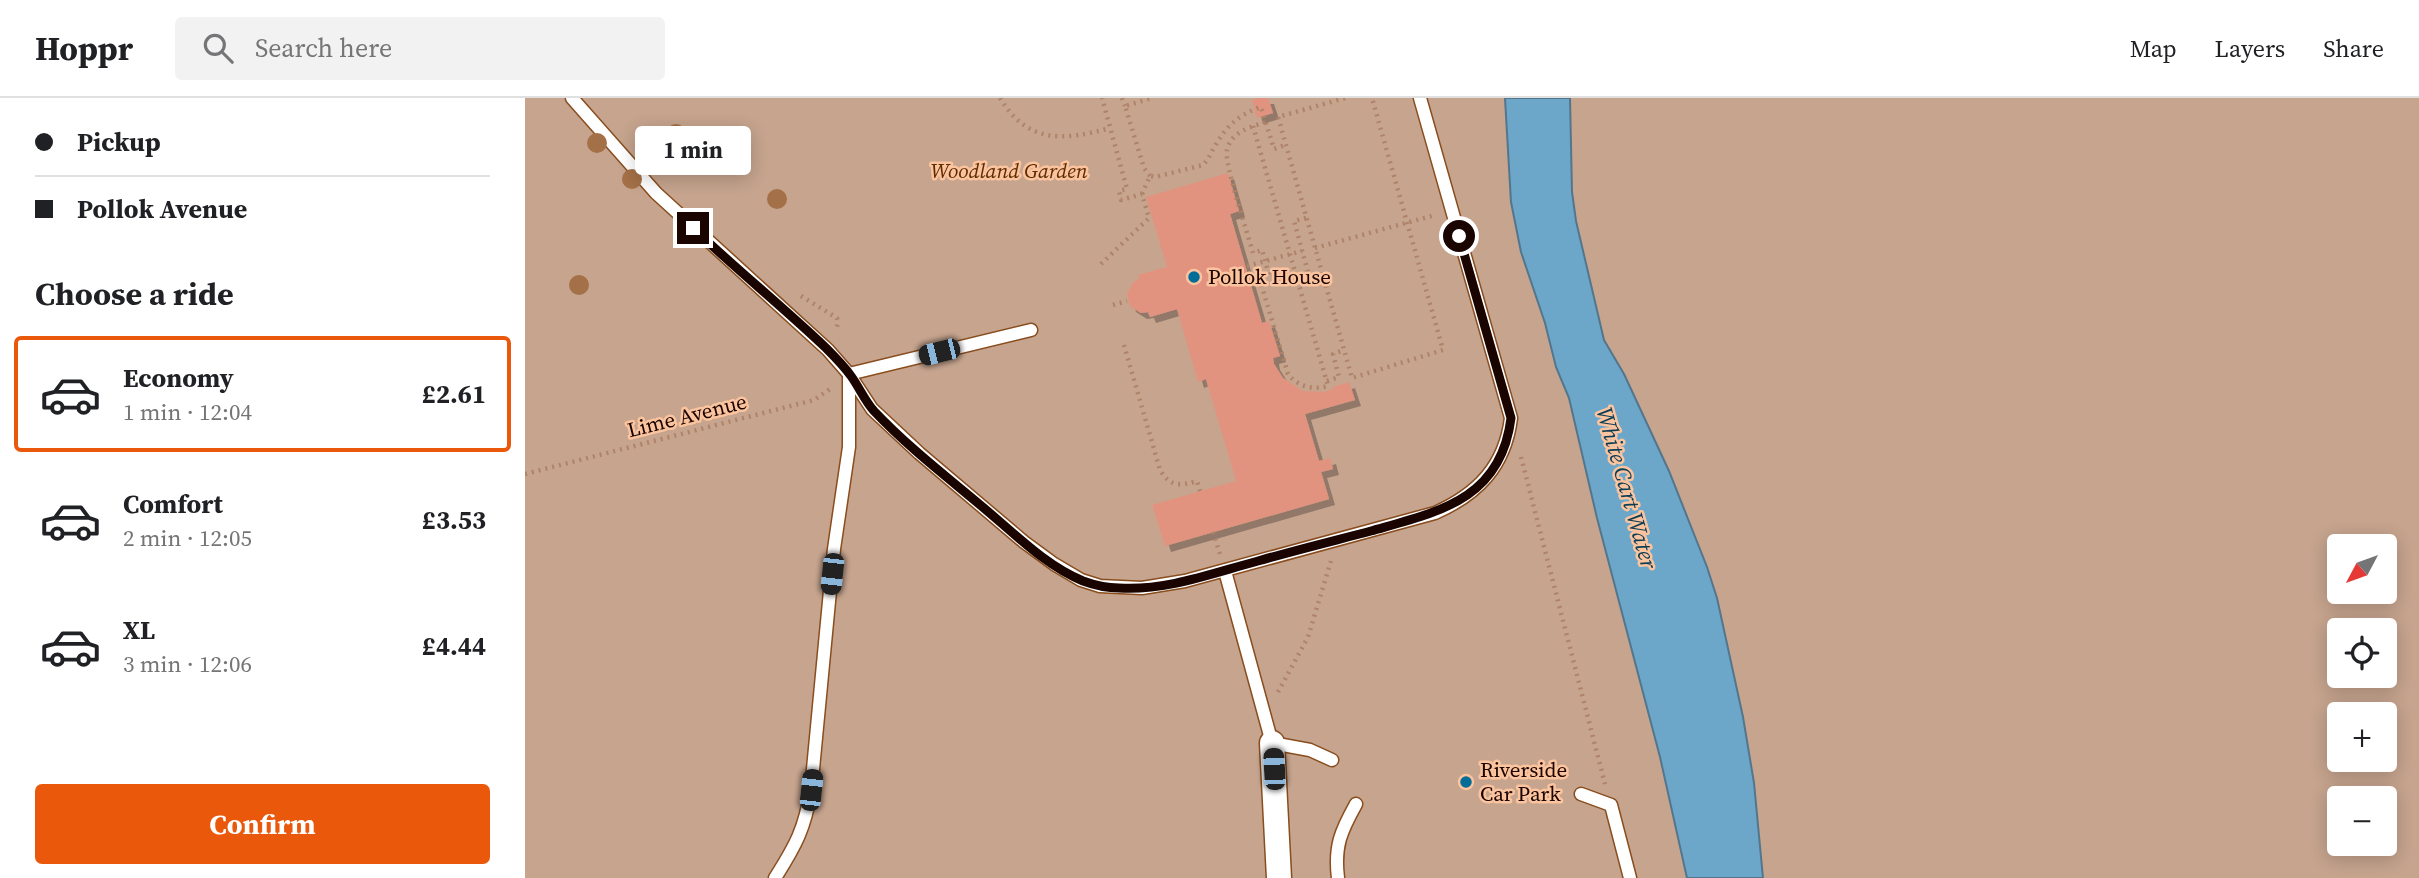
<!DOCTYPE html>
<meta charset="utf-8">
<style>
:root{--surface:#fff;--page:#f2f2f2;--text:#202124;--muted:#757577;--line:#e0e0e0;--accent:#ea580c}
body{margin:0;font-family:"Source Serif 4",serif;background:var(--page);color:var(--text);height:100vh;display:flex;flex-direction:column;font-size:26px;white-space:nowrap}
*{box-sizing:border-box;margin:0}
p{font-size:23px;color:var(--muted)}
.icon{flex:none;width:38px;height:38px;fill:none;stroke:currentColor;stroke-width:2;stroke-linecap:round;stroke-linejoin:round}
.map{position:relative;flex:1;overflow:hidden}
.side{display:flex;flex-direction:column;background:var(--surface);width:525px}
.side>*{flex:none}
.hud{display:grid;align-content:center;height:154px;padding:0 35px;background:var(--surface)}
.needle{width:46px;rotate:229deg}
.tools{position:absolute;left:1802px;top:436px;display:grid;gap:14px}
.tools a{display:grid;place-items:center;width:70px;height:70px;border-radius:7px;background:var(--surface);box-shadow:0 4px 18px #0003;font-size:35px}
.end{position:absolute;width:32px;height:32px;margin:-16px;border:9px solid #1a0400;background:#fff;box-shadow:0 0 0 4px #fff}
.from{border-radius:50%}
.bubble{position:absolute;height:49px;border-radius:7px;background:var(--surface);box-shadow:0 4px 18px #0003;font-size:23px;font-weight:700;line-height:49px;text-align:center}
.car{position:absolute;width:21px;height:42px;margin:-21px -10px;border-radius:9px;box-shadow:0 0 5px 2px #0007;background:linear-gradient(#222 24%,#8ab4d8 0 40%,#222 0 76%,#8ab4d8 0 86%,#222 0)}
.hud b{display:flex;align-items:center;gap:24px;height:66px;font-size:26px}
.hud b+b{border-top:2px solid var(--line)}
.hud i{width:18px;height:18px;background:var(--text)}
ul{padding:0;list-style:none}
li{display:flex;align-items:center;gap:21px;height:116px;margin:0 14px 10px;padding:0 21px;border:4px solid transparent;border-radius:7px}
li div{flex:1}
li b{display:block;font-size:26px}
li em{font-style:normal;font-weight:700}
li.selected{border-color:var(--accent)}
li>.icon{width:63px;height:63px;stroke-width:1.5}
h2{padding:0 35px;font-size:32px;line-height:84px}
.primary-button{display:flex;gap:14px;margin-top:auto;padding:14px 35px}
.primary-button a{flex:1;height:80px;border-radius:7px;background:var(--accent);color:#fff;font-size:28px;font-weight:700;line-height:80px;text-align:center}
header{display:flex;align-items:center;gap:42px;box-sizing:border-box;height:98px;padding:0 35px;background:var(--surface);border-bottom:2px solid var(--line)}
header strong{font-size:33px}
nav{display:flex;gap:38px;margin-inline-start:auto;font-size:24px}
.search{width:490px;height:63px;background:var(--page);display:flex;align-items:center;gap:18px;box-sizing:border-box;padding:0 24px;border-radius:7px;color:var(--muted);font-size:26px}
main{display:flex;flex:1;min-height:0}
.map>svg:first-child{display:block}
.green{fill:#c6a48e;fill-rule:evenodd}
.water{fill:#6ca7ca;stroke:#53768d;stroke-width:2}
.building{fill:#e2937f;filter:url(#shadow)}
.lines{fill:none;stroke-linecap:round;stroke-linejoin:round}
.service-casing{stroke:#894d1e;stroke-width:15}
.minor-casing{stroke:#894d1e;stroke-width:27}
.path{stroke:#af8369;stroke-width:4.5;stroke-dasharray:2 5;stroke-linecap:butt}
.service{stroke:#fff;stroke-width:12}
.minor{stroke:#fff;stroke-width:24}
.tree{fill:#a47047}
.route{stroke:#1a0400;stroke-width:9}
.poi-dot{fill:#006d99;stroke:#fbc49e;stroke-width:2.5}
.labels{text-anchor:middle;stroke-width:5;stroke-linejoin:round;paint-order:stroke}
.park-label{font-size:21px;font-style:italic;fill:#5c2c00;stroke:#fbc49e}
.poi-label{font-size:21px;fill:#1a0400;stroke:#fbc49e;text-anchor:start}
.street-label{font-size:21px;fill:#1a0400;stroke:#fbc49e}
.water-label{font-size:23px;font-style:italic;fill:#0a3d56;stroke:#fbc49e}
</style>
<header>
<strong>Hoppr</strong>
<div class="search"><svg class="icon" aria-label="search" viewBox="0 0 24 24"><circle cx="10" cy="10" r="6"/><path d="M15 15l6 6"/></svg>Search here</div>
<nav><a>Map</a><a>Layers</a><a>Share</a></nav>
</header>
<main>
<section class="side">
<div class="hud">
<b><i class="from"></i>Pickup</b>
<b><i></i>Pollok Avenue</b>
</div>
<h2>Choose a ride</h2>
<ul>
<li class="selected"><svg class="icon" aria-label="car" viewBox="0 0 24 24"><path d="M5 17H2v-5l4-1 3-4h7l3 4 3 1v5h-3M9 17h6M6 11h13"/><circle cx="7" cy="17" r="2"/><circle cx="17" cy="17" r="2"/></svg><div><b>Economy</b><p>1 min · 12:04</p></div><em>£2.61</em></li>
<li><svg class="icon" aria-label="car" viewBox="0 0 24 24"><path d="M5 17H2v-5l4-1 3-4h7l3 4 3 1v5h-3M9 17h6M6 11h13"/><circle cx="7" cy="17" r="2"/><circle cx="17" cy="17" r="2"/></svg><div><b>Comfort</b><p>2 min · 12:05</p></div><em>£3.53</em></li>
<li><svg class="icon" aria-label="car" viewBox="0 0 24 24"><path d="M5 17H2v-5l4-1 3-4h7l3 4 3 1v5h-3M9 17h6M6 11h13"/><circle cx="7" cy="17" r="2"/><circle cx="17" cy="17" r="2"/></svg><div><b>XL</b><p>3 min · 12:06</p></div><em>£4.44</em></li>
</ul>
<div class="primary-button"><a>Confirm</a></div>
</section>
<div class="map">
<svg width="1894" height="780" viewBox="0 0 1894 780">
<defs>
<filter id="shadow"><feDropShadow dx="6" dy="6" stdDeviation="0" flood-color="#0004"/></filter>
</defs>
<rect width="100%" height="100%" fill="#fbc49e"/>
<!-- green -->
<path class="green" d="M0,0H1894V780H0ZM1815,448H1860V494H1815ZM1815,532H1860V578H1815ZM1815,616H1860V662H1815ZM1815,700H1860V746H1815Z"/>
<!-- water -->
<polygon class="water" points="980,0 1045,0 1047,94 1051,123 1079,242 1099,276 1144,373 1182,469 1192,500 1218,619 1229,685 1238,780 1162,780 1135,659 1072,420 1044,300 1031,269 1020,225 996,154 986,104"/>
<!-- building -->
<g class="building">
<polygon points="733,0 743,0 748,15 732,20 727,2"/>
<polygon points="703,75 714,113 705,116 737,225 744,223 755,258 748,260 749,266 758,280 778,293 799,294 808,291 808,289 824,284 830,302 780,316 794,363 805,360 808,371 796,374 804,401 640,448 627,407 711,383 681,281 673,284 652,211 625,219 623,214 616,215 605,208 602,196 608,184 614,181 613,177 642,169 621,99"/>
</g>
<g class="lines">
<defs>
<g id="service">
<path d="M47,0L131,95L303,252L324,276L347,311L394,355L499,444L529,466L556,482L575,488L617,490L660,483L910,415C953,396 980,368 986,320L895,0"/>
<polyline points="700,473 747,645 785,652 807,662"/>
<polyline points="1056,696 1086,707 1105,780"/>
<path d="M250,780C271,747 280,730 286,692L309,451L324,349V276L506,232"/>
<path d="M813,780C809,748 816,733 831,706"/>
</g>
<polyline id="minor" points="747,645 754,780"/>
</defs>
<!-- service casing -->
<use href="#service" class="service-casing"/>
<!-- minor casing -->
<use href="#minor" class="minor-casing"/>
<!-- path -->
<g class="path">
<path d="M475,0C503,46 538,43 585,30"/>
<polyline points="597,0 600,8"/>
<polyline points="820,0 753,19 827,280 918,252 847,0"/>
<path d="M728,28L803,288C788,292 773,289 763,276L734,179L744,177L737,152L728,155C723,136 699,66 702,52C706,34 725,29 741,24"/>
<polyline points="625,78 619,70 600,8 627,0"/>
<path d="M617,96L625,78L630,79L678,67C684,61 686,54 690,48C701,28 715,16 736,9L749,51L760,47"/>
<polyline points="781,120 769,123 786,185 798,181"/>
<polyline points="790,150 910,117"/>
<polyline points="576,166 624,120 617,96 596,102 594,93 602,91 577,0"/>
<polyline points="722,168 777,153"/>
<polyline points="276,198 312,220 313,225 311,232"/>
<polyline points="588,207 602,203"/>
<path d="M599,247L635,372C645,389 655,388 672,383L675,393"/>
<polyline points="802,283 814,279 808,256 819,252"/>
<polyline points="996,359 1080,686"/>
<polyline points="0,376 289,302 305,291"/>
<polyline points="688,434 695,456"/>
<polyline points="753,594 783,539 806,463"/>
</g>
<!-- service -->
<use href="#service" class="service"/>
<!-- minor -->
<use href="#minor" class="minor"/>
</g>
<!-- trees -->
<g class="tree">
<circle cx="151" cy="36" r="10"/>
<circle cx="72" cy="45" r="10"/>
<circle cx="107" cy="81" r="10"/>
<circle cx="252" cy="101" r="10"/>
<circle cx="54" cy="187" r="10"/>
</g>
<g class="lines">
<!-- route -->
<path class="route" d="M168,130C211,171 258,209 301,250C310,259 319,268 326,278C334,289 340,303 349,313C383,349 422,379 460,411C490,436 521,468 558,483C569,487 582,490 594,490C641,493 688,475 733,463C771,452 808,443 846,433C913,414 976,402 986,320L934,138"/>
</g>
<!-- markers -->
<g class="poi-dot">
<circle cx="669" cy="179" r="7"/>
<circle cx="941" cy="684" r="7"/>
</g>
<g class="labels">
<!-- park labels -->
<g class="park-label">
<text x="484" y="80">Woodland Garden</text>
</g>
<!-- poi labels -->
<g class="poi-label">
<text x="683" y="186">Pollok House</text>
<text x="955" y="679">Riverside<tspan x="955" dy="24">Car Park</tspan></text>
</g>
<!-- street labels -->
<g class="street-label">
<text transform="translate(162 318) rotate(-14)" y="7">Lime Avenue</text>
</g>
<!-- water labels -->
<g class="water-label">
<text transform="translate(1102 390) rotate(74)" y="8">White Cart Water</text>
</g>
</g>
</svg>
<div class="tools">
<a><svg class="needle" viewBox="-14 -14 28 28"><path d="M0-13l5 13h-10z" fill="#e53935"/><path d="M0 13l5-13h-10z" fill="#757577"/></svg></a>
<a><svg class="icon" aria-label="locate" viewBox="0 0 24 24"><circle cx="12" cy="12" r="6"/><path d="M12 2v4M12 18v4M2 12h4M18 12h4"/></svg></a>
<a>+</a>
<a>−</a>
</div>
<i class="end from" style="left:934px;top:138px"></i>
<i class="end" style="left:168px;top:130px"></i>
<div class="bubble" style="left:110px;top:28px;width:116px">1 min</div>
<i class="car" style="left:414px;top:254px;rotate:256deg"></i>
<i class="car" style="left:307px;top:476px;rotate:186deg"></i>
<i class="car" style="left:749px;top:671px;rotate:357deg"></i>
<i class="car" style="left:286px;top:692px;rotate:6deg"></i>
</div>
</main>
